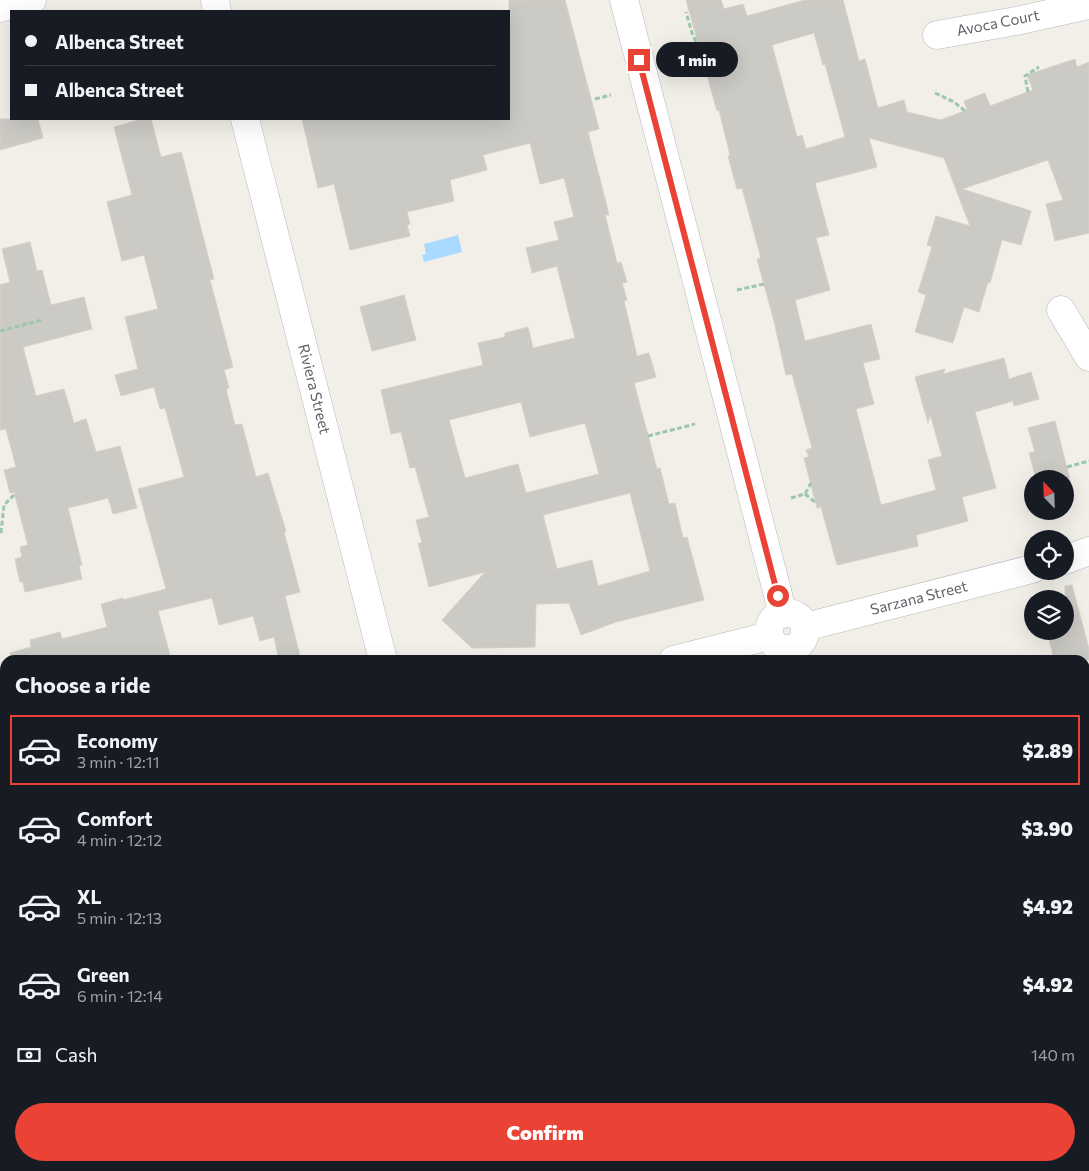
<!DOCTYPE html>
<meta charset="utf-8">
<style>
:root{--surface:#171b24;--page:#242831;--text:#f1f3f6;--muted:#9ea1a6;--line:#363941;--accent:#ea4335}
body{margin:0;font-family:Commissioner,sans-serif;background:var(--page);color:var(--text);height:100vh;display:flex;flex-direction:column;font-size:19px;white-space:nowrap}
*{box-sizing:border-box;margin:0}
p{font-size:16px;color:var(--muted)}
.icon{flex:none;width:28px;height:28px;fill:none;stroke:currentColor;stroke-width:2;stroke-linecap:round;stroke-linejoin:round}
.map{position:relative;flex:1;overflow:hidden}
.sheet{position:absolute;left:0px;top:655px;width:1090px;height:516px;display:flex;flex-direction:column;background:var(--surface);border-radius:15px 15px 0 0;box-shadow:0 5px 20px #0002}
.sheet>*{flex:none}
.guide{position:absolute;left:10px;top:10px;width:500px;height:110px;border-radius:0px;box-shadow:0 5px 20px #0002;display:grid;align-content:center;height:110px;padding:0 15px;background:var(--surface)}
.needle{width:32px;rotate:337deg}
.tools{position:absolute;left:1024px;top:470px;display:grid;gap:10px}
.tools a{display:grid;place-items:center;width:50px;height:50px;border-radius:50%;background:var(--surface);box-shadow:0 5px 20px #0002;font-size:25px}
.end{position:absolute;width:22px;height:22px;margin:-11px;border:6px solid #ea4335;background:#fff;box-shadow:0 0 0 2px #fff}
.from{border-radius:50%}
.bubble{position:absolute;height:35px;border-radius:18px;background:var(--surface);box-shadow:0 5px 20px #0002;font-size:16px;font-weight:800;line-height:35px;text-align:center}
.guide b{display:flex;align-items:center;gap:18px;height:48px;font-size:19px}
.guide b+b{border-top:1px solid var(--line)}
.guide i{width:12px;height:12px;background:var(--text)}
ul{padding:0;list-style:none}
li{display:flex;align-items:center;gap:15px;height:70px;margin:0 10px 8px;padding:0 5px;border:2px solid transparent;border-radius:0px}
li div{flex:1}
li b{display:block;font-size:19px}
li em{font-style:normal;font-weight:800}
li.on{border-color:var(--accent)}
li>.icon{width:45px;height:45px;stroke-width:1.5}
h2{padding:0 15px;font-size:22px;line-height:60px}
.pay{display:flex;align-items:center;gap:12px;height:55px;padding:0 15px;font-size:19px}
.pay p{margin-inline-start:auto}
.button{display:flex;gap:10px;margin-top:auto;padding:10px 15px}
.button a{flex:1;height:58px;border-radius:30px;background:var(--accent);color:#fff;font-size:20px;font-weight:800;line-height:58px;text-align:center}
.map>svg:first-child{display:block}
.water{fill:#aadaff}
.building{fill:#cccac5;stroke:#d6d1c6;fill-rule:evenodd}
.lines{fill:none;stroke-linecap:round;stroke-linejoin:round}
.minor-casing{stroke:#b5b8bc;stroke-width:29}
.highway-casing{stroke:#f9ab00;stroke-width:29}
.path{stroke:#9cc7a9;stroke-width:3;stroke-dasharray:5 2.5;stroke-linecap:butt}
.minor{stroke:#fff;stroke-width:28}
.highway{stroke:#fde293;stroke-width:28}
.route{stroke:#ea4335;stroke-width:6}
.labels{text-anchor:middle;stroke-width:4.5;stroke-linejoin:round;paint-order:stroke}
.street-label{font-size:15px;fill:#5f6368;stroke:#fff}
</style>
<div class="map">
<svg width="1089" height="1171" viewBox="0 0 1089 1171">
<rect width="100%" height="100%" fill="#f1efe8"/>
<!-- water -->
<polygon class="water" points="458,235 462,252 424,262 422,255 426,254 424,244"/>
<!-- building -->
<g class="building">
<path d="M509,0H565L599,129L588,132L609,215H605L617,263L621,262L627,282L622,283L627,300L624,301L637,356L649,353L656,377L634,383L657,469L660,468L669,504L675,503L683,538L687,537L704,600L616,622L581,635L569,603L536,604L535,647L472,648L442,620L485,572L429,587L418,543H422L416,520L429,517L415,467L410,468L401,432L391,434L381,390L483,365L478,343L505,337V333L528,327L533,348L575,338L557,266L532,273L526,248L559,240L554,222L574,217L564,178L540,184L530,143L483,155L487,170L450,180L454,201L407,212L410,224L407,225L410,236L350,250L334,184L318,188L302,119H509ZM521,402L530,437L585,423L599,474L526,493L518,464L465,478L449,420ZM630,493L650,571L598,586L592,560L557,569L543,515Z"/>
<path d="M686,0H721L724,9L743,4L747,16L805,0H843L859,61L865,59L878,108L904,100L907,112L941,120L967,110L964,101L985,93L990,106L1033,90L1027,75L1075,59L1077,67L1089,62V233L1055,241L1046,204L1063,200L1048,160L962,189L1031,211L1021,245L1002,240L990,283L988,282L979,312L964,307L953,343L915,332L926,295L918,292L932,247L927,245L936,216L970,226L944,158L869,138L877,167L815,183L829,235L816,238L830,290L795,300L805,341L871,324L880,359L863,363L874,404L856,409L881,505L936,490L928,460L942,456L930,414L928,423L915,377L945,369L943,374L1004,358L1009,379L1031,372L1039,399L1014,406L1013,401L975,412L996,488L962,497L968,521L916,535L918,546L837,565L821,507L817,508L804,458L809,457L806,450L812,448L792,374L786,375L774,321L757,259L761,258L742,188L737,189L728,156L730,155L719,110L717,111ZM814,33L823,65L825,64L845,137L806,149L802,135L797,137L772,45Z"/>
<polygon points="0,119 38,119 43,138 0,150"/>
<polygon points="142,119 151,119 161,157 181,152 184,162 214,279 210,280 233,367 224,370 229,388 226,389 235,425 242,424 256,477 268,473 286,531 284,532 300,592 285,596 301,660 279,660 274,637 260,641 253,616 219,625 212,598 158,611 170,655 151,660 11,660 10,653 31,647 30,640 60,632 62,639 107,627 101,604 123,598 123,600 166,589 138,489 184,477 165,408 160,409 154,387 121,396 115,375 138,369 125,317 158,309 144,255 122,261 107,202 132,195 114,127"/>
<polygon points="30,242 37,271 42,270 51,305 84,297 92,329 23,347 36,396 64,389 74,423 86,419 96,452 120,446 137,508 113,514 108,498 68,508 82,565 79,566 82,579 25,592 23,582 20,582 15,559 22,557 20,547 28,545 14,492 10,493 4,470 16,467 6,429 0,430 0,285 10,282 2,249"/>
<polygon points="404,295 416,340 372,351 360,307"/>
<polygon points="1055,421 1072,488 1065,490 1065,479 1036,479 1029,453 1035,452 1028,428"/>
<polygon points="1072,585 1089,649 1089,660 1054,660 1047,631 1065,631 1065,586"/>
</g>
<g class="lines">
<defs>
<g id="minor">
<polyline points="215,0 217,11"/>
<polyline points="624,0 783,614"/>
<polyline points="0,8 32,0"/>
<polyline points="937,35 1016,21 1089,5"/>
<polyline points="245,119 383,660"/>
<polyline points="1061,310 1089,357"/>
<polyline points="1065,560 1089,551"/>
<circle cx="787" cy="631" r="18"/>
<polyline points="805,627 1032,569"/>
<polyline points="673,660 769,636"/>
<polyline points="513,1166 514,1171"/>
<polyline points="924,1166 925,1171"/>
<polyline points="18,1171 21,1166"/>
</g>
<g id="highway">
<polyline points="0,769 5,789"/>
<polyline points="102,1166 103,1171"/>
</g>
</defs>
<!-- minor casing -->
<use href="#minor" class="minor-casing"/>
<!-- highway casing -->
<use href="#highway" class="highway-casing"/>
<!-- path -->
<g class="path">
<polyline points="678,66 696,57 700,51 692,33 686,12"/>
<polyline points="1028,92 1025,76 1039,67"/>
<polyline points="935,93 954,102 965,111"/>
<polyline points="595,99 611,95"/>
<polyline points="737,290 764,284"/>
<polyline points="0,331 42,320"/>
<polyline points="648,436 695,424"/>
<polyline points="1067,467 1089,461"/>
<polyline points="805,494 816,503"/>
<polyline points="791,498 805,494 811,483"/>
<polyline points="1,533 4,505 14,495"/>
</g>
<!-- minor -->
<use href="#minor" class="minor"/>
<!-- highway -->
<use href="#highway" class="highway"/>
</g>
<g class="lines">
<!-- route -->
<polyline class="route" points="639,60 778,596"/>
</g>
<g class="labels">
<!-- street labels -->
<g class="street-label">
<text transform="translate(998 23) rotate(-11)" y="5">Avoca Court</text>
<text transform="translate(314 389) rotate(76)" y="5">Riviera Street</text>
<text transform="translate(919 598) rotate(-14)" y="5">Sarzana Street</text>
</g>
</g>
</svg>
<div class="tools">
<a><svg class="needle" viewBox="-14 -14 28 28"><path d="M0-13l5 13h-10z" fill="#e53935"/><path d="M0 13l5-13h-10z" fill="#9ea1a6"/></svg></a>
<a><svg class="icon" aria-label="locate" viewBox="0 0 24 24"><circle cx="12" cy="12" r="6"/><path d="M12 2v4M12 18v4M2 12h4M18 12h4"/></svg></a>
<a><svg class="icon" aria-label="layers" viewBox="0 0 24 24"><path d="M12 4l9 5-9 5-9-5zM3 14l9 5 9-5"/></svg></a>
</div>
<i class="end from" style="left:778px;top:596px"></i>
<i class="end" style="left:639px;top:60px"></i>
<div class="bubble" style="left:656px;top:42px;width:82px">1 min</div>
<div class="guide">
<b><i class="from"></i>Albenca Street</b>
<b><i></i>Albenca Street</b>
</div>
<section class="sheet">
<h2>Choose a ride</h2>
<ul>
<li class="on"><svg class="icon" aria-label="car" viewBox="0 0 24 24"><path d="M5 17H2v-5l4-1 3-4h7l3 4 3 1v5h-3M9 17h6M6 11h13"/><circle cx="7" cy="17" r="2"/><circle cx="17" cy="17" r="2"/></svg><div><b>Economy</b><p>3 min · 12:11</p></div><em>$2.89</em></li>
<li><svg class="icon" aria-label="car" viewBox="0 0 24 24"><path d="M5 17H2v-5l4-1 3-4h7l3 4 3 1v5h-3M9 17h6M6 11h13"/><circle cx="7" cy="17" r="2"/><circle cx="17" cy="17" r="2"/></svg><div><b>Comfort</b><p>4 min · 12:12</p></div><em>$3.90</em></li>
<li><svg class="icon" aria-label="car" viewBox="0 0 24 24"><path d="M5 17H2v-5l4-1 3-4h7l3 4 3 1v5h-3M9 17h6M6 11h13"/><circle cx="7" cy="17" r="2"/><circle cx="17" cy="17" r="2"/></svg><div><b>XL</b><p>5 min · 12:13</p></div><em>$4.92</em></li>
<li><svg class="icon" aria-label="car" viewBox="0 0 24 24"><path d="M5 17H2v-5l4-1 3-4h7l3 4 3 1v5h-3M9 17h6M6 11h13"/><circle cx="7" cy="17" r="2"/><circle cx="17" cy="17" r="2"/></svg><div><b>Green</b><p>6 min · 12:14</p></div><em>$4.92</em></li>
</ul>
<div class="pay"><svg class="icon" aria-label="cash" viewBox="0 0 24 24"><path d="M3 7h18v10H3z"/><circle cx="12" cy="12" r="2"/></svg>Cash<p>140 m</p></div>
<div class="button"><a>Confirm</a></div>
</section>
</div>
